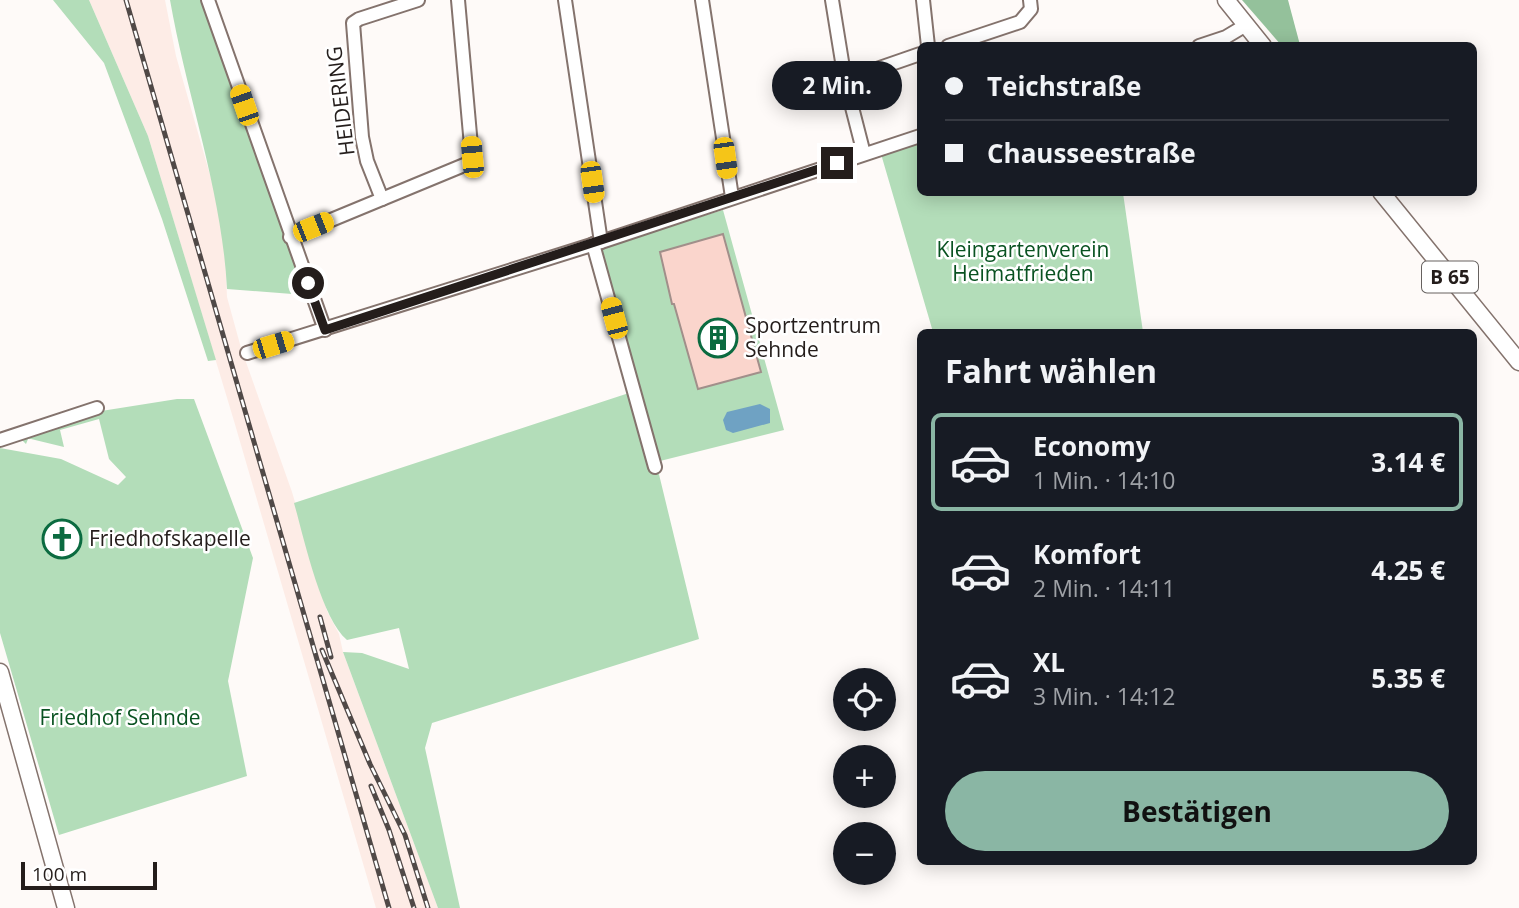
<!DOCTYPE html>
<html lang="de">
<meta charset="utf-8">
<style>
:root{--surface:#171b24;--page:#20242c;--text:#f1f3f6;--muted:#9ea1a6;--line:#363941;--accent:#8ab6a4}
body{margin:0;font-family:"Open Sans",sans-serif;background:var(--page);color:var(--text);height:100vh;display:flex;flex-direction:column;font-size:26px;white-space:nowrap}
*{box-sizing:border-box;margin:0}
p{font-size:23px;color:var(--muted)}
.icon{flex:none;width:38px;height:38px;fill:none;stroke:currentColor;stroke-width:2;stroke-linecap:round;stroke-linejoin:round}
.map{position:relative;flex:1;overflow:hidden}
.details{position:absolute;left:917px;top:329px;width:560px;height:536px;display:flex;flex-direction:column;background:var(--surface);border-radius:10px;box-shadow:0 4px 18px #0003}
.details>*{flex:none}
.banner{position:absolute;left:917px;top:42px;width:560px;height:154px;border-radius:10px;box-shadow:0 4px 18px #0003;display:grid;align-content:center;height:154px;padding:0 28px;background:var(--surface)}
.fabs{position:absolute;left:833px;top:668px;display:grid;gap:14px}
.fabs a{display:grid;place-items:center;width:63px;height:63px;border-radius:50%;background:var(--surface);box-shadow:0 4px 18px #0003;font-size:35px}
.scale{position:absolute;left:21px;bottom:18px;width:136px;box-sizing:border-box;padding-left:7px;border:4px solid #241d1b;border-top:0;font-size:19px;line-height:24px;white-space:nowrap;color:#241d1b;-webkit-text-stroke:5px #fff;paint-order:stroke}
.end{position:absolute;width:32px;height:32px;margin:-16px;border:9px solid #241d1b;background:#fff;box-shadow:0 0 0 4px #fff}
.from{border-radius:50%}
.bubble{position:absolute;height:49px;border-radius:24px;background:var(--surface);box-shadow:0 4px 18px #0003;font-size:23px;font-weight:700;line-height:49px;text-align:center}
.car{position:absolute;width:21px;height:42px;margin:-21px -10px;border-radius:9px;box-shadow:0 0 5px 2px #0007;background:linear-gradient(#f5c518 24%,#345 0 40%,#f5c518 0 76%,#345 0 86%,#f5c518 0)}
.banner b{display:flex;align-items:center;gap:24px;height:66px;font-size:26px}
.banner b+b{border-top:2px solid var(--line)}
.banner i{width:18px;height:18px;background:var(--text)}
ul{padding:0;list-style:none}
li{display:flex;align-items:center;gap:21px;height:98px;margin:0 14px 10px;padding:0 14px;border:4px solid transparent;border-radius:10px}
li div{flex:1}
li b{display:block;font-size:26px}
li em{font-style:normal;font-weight:700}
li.selected{border-color:var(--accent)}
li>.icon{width:63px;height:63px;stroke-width:1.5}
h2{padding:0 28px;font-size:32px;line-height:84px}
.button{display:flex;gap:14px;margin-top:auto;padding:14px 28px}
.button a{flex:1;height:80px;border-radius:42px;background:var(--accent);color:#111;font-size:28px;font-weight:700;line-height:80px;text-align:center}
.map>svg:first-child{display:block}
.built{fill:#fdece6}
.green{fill:#b3ddb9}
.forest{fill:#94c19b}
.water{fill:#6fa2c3}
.building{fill:#fad5cc;stroke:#a18f8a;stroke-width:2}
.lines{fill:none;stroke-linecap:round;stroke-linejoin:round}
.minor-casing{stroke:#84736d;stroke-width:16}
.major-casing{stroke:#84736d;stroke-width:19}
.minor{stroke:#fff;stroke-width:12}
.major{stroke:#fff;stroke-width:16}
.rail-casing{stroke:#504947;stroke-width:5}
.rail{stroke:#fff;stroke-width:2.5;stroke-dasharray:8;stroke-linecap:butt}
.route{stroke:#241d1b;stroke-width:9}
.labels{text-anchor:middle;stroke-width:5;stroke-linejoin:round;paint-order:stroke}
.shield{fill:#fff;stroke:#66615f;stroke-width:2}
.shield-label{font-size:19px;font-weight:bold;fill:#241d1b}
.street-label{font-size:21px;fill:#241d1b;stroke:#fff}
.park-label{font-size:21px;fill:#095221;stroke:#fff}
.poi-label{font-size:21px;fill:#241d1b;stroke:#fff;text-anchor:start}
</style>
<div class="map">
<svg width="1519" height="908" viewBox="0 0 1519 908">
<rect width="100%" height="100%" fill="#fefaf8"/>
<!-- built -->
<polygon class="built" points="89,0 165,0 176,56 218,203 225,250 227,297 241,348 292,492 327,611 339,634 343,652 438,908 376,908 234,421 148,136"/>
<!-- green -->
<g class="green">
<polygon points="53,0 89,0 148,136 216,360 208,361 162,219 104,63"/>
<path d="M170,0H201L305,295L227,289C222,191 187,97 170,0Z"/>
<polygon points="920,141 920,192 1123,193 1143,332 933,332 881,154"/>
<path d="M723,210L784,430L656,462L699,639L432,723L425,748L460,908H438L343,652L362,653L409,669L399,628L347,640C321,618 304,538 294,503L635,391L600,247Z"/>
<polygon points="177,399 194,399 253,558 228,681 247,776 59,835 0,633 0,448 61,459 118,485 126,477 109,459 99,419 60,430 64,447 31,439 28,439 26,444 20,438 95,412"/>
</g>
<!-- forest -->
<polygon class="forest" points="1242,0 1288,0 1300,45 1281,45"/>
<!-- water -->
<polygon class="water" points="760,404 770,409 770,423 733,433 726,430 723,420 727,412"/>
<!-- building -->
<g class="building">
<polygon points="723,234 761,372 698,389 674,304 672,304 660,252"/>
<polygon points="51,525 77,541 69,554 44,535"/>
</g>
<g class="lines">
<defs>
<g id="minor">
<polyline points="208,0 325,330"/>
<polyline points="565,0 601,242"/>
<polyline points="702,0 732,197"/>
<polyline points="832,0 845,80 864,154"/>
<polyline points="923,0 928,46"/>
<polyline points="948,46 1020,22 1031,9 1030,0"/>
<polyline points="1199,46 1226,37 1246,25"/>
<polyline points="845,80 920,54"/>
<polyline points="382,199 367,161 362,137 353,23 359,19 418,0"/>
<polyline points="290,237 469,163 472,157 458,0"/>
<polyline points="593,244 655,467"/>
<polyline points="247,353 601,242 920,136"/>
<polyline points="0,440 97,408"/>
</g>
<g id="major">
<polyline points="1226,0 1263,46"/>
<polyline points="1381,192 1519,362"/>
<polyline points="0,672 66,908"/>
</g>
</defs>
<!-- minor casing -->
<use href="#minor" class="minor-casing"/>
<!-- major casing -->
<use href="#major" class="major-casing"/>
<!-- minor -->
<use href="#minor" class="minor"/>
<!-- major -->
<use href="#major" class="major"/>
<defs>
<g id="rail">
<polyline points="126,0 389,908"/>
<polyline points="320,617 331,657"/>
<polyline points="322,650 370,764 405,835 428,908"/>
<polyline points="371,786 389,830 414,908"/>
</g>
</defs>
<!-- rail casing -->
<use href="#rail" class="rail-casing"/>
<!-- rail -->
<use href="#rail" class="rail"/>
</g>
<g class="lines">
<!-- route -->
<polyline class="route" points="308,283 325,330 837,163"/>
</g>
<!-- icons -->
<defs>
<symbol id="building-ring" viewBox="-11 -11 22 22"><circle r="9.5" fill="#fff" stroke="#0b6b40" stroke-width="1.5"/><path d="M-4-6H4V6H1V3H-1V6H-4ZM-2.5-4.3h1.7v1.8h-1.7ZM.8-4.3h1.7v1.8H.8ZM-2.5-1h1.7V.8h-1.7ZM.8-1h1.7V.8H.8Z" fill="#0b6b40"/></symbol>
<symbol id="church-ring" viewBox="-11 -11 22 22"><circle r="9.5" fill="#fff" stroke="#0b6b40" stroke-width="1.5"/><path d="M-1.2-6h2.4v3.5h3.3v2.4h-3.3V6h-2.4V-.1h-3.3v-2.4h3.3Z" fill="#0b6b40"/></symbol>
</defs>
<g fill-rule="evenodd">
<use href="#building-ring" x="696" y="316" width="44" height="44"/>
<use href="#church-ring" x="40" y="517" width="44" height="44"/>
</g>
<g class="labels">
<!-- shield labels -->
<rect class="shield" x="1422" y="261.5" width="56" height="31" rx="5"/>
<g class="shield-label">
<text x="1450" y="284">B 65</text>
</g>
<!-- street labels -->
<g class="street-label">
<text transform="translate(341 101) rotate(-97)" y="7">HEIDERING</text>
</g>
<!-- park labels -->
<g class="park-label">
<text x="1023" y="257">Kleingartenverein<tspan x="1023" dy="24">Heimatfrieden</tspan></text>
<text x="120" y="725">Friedhof Sehnde</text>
</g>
<!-- poi labels -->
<g class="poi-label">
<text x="745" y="333">Sportzentrum<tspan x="745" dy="24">Sehnde</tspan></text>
<text x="89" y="546">Friedhofskapelle</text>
</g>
</g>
</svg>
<div class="fabs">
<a><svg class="icon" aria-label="locate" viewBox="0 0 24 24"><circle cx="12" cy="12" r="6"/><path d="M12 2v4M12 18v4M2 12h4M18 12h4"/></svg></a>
<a>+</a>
<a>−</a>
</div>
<div class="scale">100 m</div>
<i class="end from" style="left:308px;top:283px"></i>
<i class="end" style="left:837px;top:163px"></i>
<div class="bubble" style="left:772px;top:61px;width:130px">2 Min.</div>
<i class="car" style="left:244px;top:105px;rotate:341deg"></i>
<i class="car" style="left:472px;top:157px;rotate:355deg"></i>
<i class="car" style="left:725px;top:158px;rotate:172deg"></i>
<i class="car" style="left:592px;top:182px;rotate:172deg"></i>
<i class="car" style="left:313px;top:227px;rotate:68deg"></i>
<i class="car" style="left:614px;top:318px;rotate:345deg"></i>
<i class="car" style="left:273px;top:345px;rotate:73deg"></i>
<div class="banner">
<b><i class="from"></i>Teichstraße</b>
<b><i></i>Chausseestraße</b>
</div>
<section class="details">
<h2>Fahrt wählen</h2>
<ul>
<li class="selected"><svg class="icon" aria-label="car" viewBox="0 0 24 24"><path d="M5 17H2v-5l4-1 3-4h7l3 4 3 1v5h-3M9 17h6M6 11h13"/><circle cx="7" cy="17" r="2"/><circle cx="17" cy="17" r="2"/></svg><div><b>Economy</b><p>1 Min. · 14:10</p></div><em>3.14 €</em></li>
<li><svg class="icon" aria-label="car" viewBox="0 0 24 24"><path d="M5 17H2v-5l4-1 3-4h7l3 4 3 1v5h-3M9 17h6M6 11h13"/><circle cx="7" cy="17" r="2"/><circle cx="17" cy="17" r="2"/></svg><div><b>Komfort</b><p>2 Min. · 14:11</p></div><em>4.25 €</em></li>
<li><svg class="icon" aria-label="car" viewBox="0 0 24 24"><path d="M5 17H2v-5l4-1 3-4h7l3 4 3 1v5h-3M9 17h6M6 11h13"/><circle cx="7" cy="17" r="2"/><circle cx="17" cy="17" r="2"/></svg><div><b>XL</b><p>3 Min. · 14:12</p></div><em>5.35 €</em></li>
</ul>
<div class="button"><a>Bestätigen</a></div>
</section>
</div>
